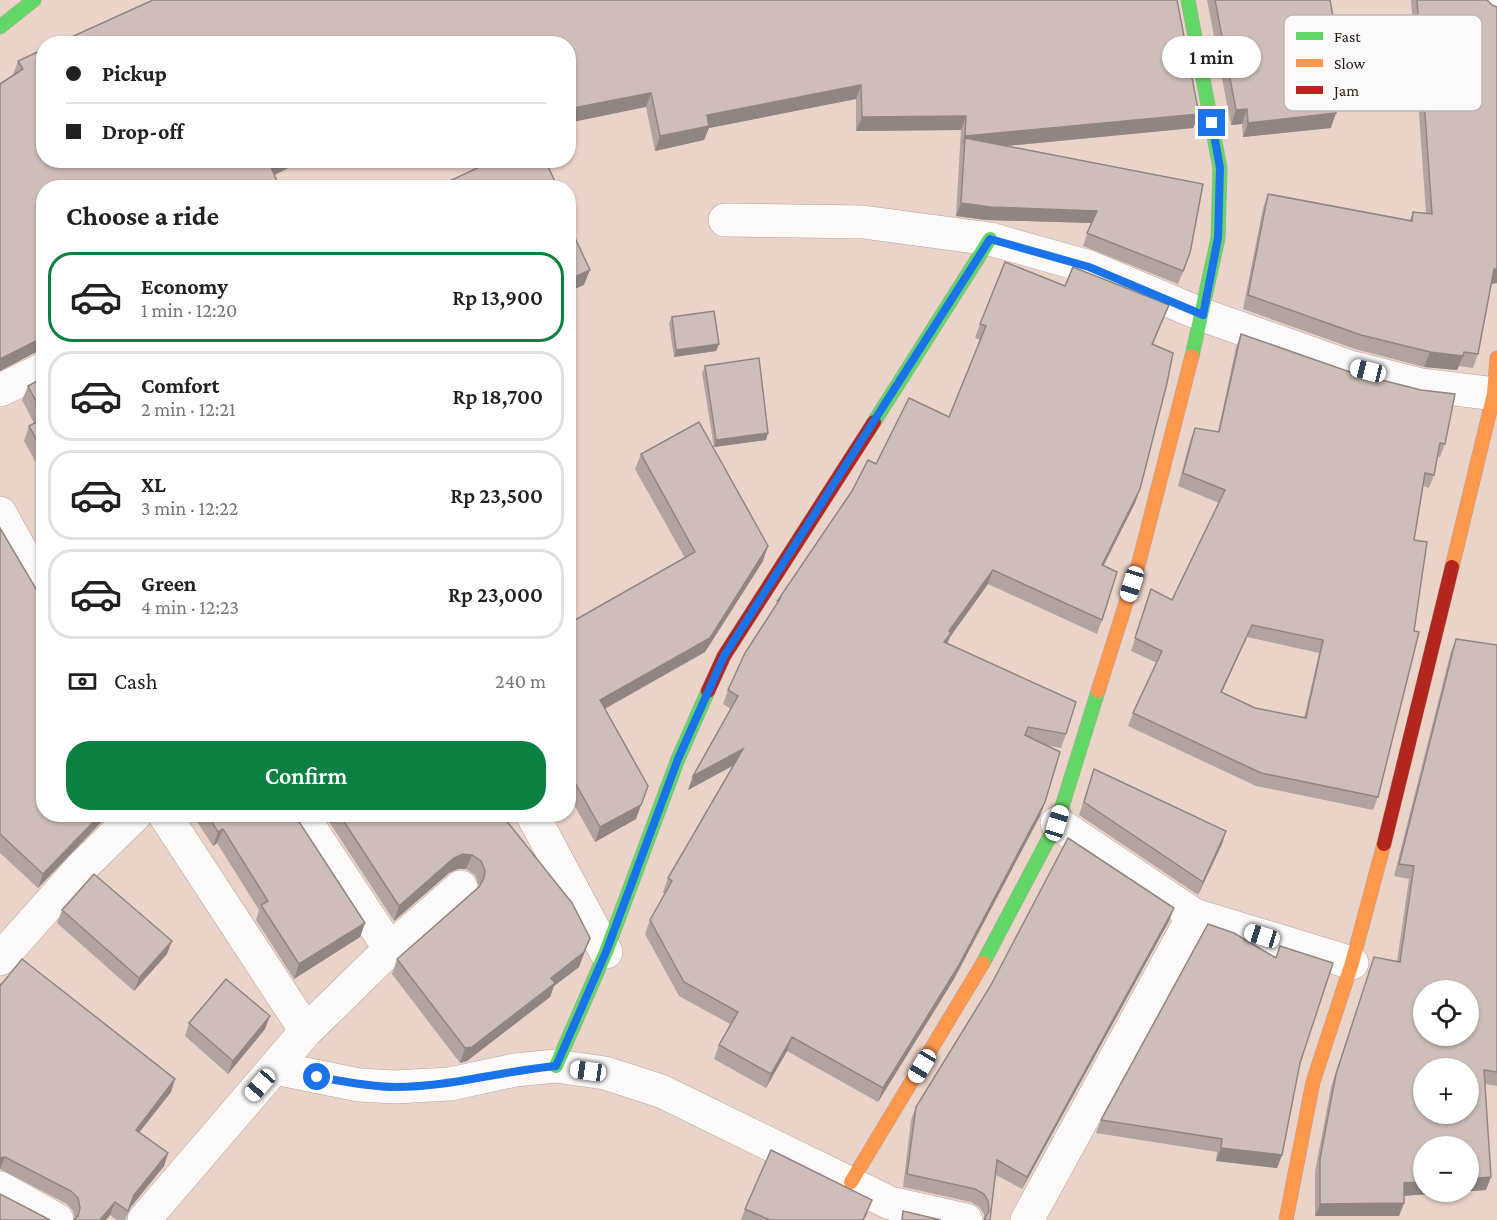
<!DOCTYPE html>
<meta charset="utf-8">
<style>
:root{--surface:#fff;--page:#f2f2f2;--text:#202124;--muted:#757577;--line:#e0e0e0;--accent:#0b8043}
body{margin:0;font-family:"Crimson Pro",serif;background:var(--page);color:var(--text);height:100vh;display:flex;flex-direction:column;font-size:22px;white-space:nowrap}
*{box-sizing:border-box;margin:0}
p{font-size:20px;color:var(--muted)}
.icon{flex:none;width:33px;height:33px;fill:none;stroke:currentColor;stroke-width:2;stroke-linecap:round;stroke-linejoin:round}
.map{position:relative;flex:1;overflow:hidden}
.details{position:absolute;left:36px;top:180px;width:540px;height:642px;display:flex;flex-direction:column;background:var(--surface);border-radius:24px;box-shadow:0 2px 4px #0004}
.details>*{flex:none}
.top-card{position:absolute;left:36px;top:36px;width:540px;height:132px;border-radius:24px;box-shadow:0 2px 4px #0004;display:grid;align-content:center;height:132px;padding:0 30px;background:var(--surface)}
.tools{position:absolute;left:1413px;top:980px;display:grid;gap:12px}
.tools a{display:grid;place-items:center;width:66px;height:66px;border-radius:50%;background:var(--surface);box-shadow:0 2px 4px #0004;font-size:30px}
.end{position:absolute;width:27px;height:27px;margin:-14px;border:8px solid #1a73e8;background:#fff;box-shadow:0 0 0 3px #fff}
.from{border-radius:50%}
.bubble{position:absolute;height:42px;border-radius:21px;background:var(--surface);box-shadow:0 2px 4px #0004;font-size:20px;font-weight:600;line-height:42px;text-align:center}
.car{position:absolute;width:18px;height:36px;margin:-18px -9px;border-radius:8px;box-shadow:0 0 4px 2px #0007;background:linear-gradient(#fff 24%,#345 0 40%,#fff 0 76%,#345 0 86%,#fff 0)}
.top-card b{display:flex;align-items:center;gap:21px;height:57px;font-size:22px}
.top-card b+b{border-top:2px solid var(--line)}
.top-card i{width:15px;height:15px;background:var(--text)}
ul{padding:0;list-style:none}
li{display:flex;align-items:center;gap:18px;height:90px;margin:0 12px 9px;padding:0 18px;border:3px solid var(--line);border-radius:24px}
li div{flex:1}
li b{display:block;font-size:22px}
li em{font-style:normal;font-weight:600}
li.on{border-color:var(--accent)}
li>.icon{width:54px;height:54px;stroke-width:1.5}
h2{padding:0 30px;font-size:27px;line-height:72px}
.pay{display:flex;align-items:center;gap:15px;height:66px;padding:0 30px;font-size:22px}
.pay p{margin-inline-start:auto}
.button{display:flex;gap:12px;margin-top:auto;padding:12px 30px}
.button a{flex:1;height:69px;border-radius:24px;background:var(--accent);color:#fff;font-size:24px;font-weight:600;line-height:69px;text-align:center}
.map>svg:first-child{display:block}
.lines{fill:none;stroke-linecap:round;stroke-linejoin:round}
.street-casing{stroke:#b4a29b;stroke-width:34}
.fast-casing{stroke:#b4a29b;stroke-width:15}
.slow-casing{stroke:#b4a29b;stroke-width:15}
.jam-casing{stroke:#b4a29b;stroke-width:15}
.street{stroke:#fcf9f7;stroke-width:33}
.fast{stroke:#63d668;stroke-width:14}
.slow{stroke:#ff974d;stroke-width:14}
.jam{stroke:#b3261e;stroke-width:14}
.wall{fill:#b2a39e;fill-rule:evenodd}
.shaded-wall{fill:#918581}
.building{fill:#cfbeb8;stroke:#918581;stroke-width:1.5;fill-rule:evenodd}
.route{stroke:#1a73e8;stroke-width:8}
.key{fill:#fdf9f7;stroke:#bdb6b3;stroke-width:1.5}
.key-label{font-size:16px;fill:#281913}
</style>
<div class="map">
<svg width="1497" height="1220" viewBox="0 0 1497 1220">
<rect width="100%" height="100%" fill="#ead4ca"/>
<g class="lines">
<defs>
<g id="street">
<polyline points="1497,0 1497,4"/>
<polyline points="725,220 863,222 990,239 1089,267 1203,315 1350,367 1421,385 1497,394"/>
<polyline points="0,390 44,369"/>
<polyline points="0,513 44,593"/>
<polyline points="164,814 306,1031"/>
<polyline points="301,814 390,949"/>
<polyline points="532,814 606,952"/>
<polyline points="1057,823 1194,915 1352,963"/>
<polyline points="0,959 82,867 136,814"/>
<polyline points="275,1068 359,1085 395,1087 450,1084 515,1070 556,1066 605,1073 661,1091 890,1203 966,1220"/>
<polyline points="0,1188 57,1220"/>
<polyline points="144,1220 306,1031 390,949 461,887"/>
<polyline points="1027,1220 1194,915"/>
</g>
<g id="fast">
<polyline points="1188,0 1220,168 1218,238 1192,356"/>
<polyline points="0,27 34,0"/>
<polyline points="874,422 990,239"/>
<polyline points="983,963 1057,823 1098,691"/>
<polyline points="556,1066 606,952 678,759 708,691"/>
</g>
<g id="slow">
<polyline points="1452,567 1494,394 1497,358"/>
<polyline points="1098,691 1139,562 1192,356"/>
<polyline points="851,1182 983,963"/>
<polyline points="1286,1220 1313,1082 1352,963 1384,844"/>
</g>
<g id="jam">
<polyline points="708,691 724,656 874,422"/>
<polyline points="1384,844 1452,567"/>
</g>
</defs>
<!-- street casing -->
<use href="#street" class="street-casing"/>
<!-- fast casing -->
<use href="#fast" class="fast-casing"/>
<!-- slow casing -->
<use href="#slow" class="slow-casing"/>
<!-- jam casing -->
<use href="#jam" class="jam-casing"/>
<!-- street -->
<use href="#street" class="street"/>
<!-- fast -->
<use href="#fast" class="fast"/>
<!-- slow -->
<use href="#slow" class="slow"/>
<!-- jam -->
<use href="#jam" class="jam"/>
</g>
<!-- wall -->
<g class="wall">
<polygon points="150,0 1177,0 1199,114 1193,128 1007,146 1186,266 1178,284 1083,246 1091,223 986,220 956,216 961,130 856,131 856,99 709,128 704,140 655,151 646,107 568,44 150,1"/>
<polygon points="1207,0 1330,0 1332,53 1330,54 1331,128 1243,137 1242,124 1231,125"/>
<polygon points="1411,0 1487,0 1492,5 1497,7 1497,283 1491,284 1478,354 1473,368 1459,366 1457,370 1424,367 1355,349 1243,309 1263,208 1268,194 1410,220 1413,212 1426,213"/>
<polygon points="44,49 44,188 36,352 0,371 0,84 13,75 18,61"/>
<polygon points="1065,286 1169,305 1153,345 1140,489 1135,503 1104,565 1102,620 1097,634 988,584 950,637 947,643 1066,734 1061,748 1045,745 1045,802 1040,816 954,979 878,1102 787,1051 766,1088 714,1059 719,1045 730,1024 679,996 645,934 650,920 665,894 663,892 668,878 733,765 688,790 731,709 723,704 728,690 876,464 949,417 980,340 975,338 980,324"/>
<polygon points="672,317 719,344 716,351 674,357 669,323"/>
<path d="M1241,334L1445,444L1440,457L1437,456L1434,475L1429,488L1423,486L1414,540L1378,797L1373,810L1256,786L1128,726L1133,713L1157,663L1131,651L1151,589L1172,600L1219,503L1178,486L1190,441L1195,428L1218,432L1236,347ZM1247,637L1319,653L1304,718L1255,708L1222,692Z"/>
<polygon points="705,366 766,440 714,447 702,373"/>
<polygon points="44,377 44,477 24,441 29,426 34,423 22,400 28,386"/>
<polygon points="641,454 763,561 705,652 605,709 636,819 595,842 568,794 568,624 685,558 635,469"/>
<polygon points="0,528 109,814 38,888 0,853"/>
<polygon points="44,530 44,553 39,544"/>
<polygon points="1456,639 1497,645 1497,1086 1485,1084 1486,1190 1404,1196 1404,1203 1399,1216 1315,1216 1315,1172 1331,1087 1370,970 1397,961 1409,879 1394,876 1451,651"/>
<polygon points="1094,769 1222,844 1198,895 1079,815"/>
<polygon points="192,814 294,814 365,923 360,937 294,979 256,920 259,910 217,843 213,846"/>
<polygon points="324,814 501,814 590,938 579,967 554,986 550,997 467,1061 460,1063 392,974 397,959 479,886 475,875 466,869 458,869 449,873 394,921"/>
<polygon points="1174,908 1169,921 1022,1189 996,1175 990,1220 984,1220 984,1214 979,1207 971,1202 903,1187 911,1120 916,1107"/>
<polygon points="62,910 167,954 134,991 57,923"/>
<polygon points="0,984 171,1092 139,1132 168,1153 164,1166 130,1208 125,1220 117,1220 110,1215 75,1219 73,1211 67,1204 0,1169"/>
<polygon points="189,1023 265,1029 228,1074 185,1036"/>
<polygon points="1300,1063 1282,1155 1277,1168 1216,1161 1217,1152 1096,1133 1101,1120"/>
<polygon points="745,1209 868,1213 864,1220 741,1220"/>
</g>
<!-- shaded-wall -->
<g class="shaded-wall">
<polygon points="1337,39 1332,53 1323,55 1329,40"/>
<polygon points="861,85 856,99 709,128 704,140 655,151 660,136 707,115"/>
<polygon points="651,93 646,107 568,123 568,109"/>
<polygon points="1247,109 1242,124 1231,125 1236,110"/>
<polygon points="1336,113 1331,128 1243,137 1248,123"/>
<polygon points="1199,114 1193,128 964,150 965,138 960,150 965,136"/>
<polygon points="966,116 961,130 856,131 862,117"/>
<polygon points="280,160 304,160 265,180 270,165"/>
<polygon points="961,203 1097,211 1092,223 986,220 956,216"/>
<polygon points="1494,269 1497,269 1497,283 1489,284"/>
<polygon points="590,270 584,285 568,292 568,280"/>
<polygon points="44,337 44,351 36,352 0,371 0,359"/>
<polygon points="719,344 716,351 674,357 676,350"/>
<polygon points="1430,352 1463,356 1457,370 1424,367"/>
<polygon points="768,433 766,440 714,447 716,440"/>
<polygon points="1140,489 1135,503 1097,578 1102,565"/>
<polygon points="768,546 763,561 705,652 595,714 600,700"/>
<polygon points="993,570 988,584 950,637 946,646 939,656 949,631"/>
<polygon points="1252,625 1247,637 1216,705 1221,692"/>
<polygon points="743,749 738,763 688,790 693,776"/>
<polygon points="648,786 636,819 595,842 600,827"/>
<polygon points="1045,802 1040,816 954,979 878,1102 883,1088"/>
<polygon points="101,814 109,814 38,888 43,874"/>
<polygon points="223,829 217,843 213,846 218,832"/>
<polygon points="1226,831 1222,844 1198,895 1203,882"/>
<polygon points="463,854 472,855 466,869 458,869 449,873 394,921 399,906 454,858"/>
<polygon points="1174,908 1169,921 1022,1189 1027,1177"/>
<polygon points="365,923 360,937 294,979 299,964"/>
<polygon points="590,938 579,967 554,986 550,997 467,1061 460,1063 465,1048 551,978"/>
<polygon points="172,941 167,954 134,991 139,978"/>
<polygon points="270,1016 265,1029 228,1074 233,1061"/>
<polygon points="792,1037 787,1051 766,1088 771,1074"/>
<polygon points="175,1079 171,1092 131,1143 136,1130"/>
<polygon points="1221,1148 1282,1155 1277,1168 1216,1161"/>
<polygon points="168,1153 164,1166 130,1208 125,1220 134,1195"/>
<polygon points="5,1157 0,1169 0,1158"/>
<polygon points="1491,1177 1486,1190 1399,1196 1404,1183 1424,1182 1424,1191 1468,1191 1468,1179"/>
<polygon points="115,1202 110,1215 106,1220 100,1220"/>
<polygon points="1404,1203 1399,1216 1315,1216 1320,1204"/>
</g>
<!-- building -->
<g class="building">
<polygon points="153,0 1177,0 1199,114 965,136 966,116 862,117 861,85 707,115 709,126 660,136 651,93 568,109 568,44 56,44"/>
<polygon points="1215,0 1330,0 1337,39 1329,40 1336,113 1248,123 1247,109 1236,110"/>
<polygon points="1417,0 1487,0 1492,5 1497,7 1497,269 1494,269 1478,354 1464,352 1463,356 1430,352 1361,335 1248,295 1268,194 1412,221 1413,212 1432,214"/>
<polygon points="44,49 44,160 280,160 270,165 280,188 44,188 44,337 0,359 0,84 23,69 18,61"/>
<polygon points="965,138 1203,184 1190,253 1183,271 1087,233 1097,211 991,207 961,203"/>
<polygon points="494,160 545,160 558,188 435,188"/>
<polygon points="568,223 590,270 568,280"/>
<polygon points="1005,262 1065,286 1073,267 1169,305 1152,344 1173,353 1167,383 1140,489 1102,565 1117,572 1102,620 993,570 949,631 951,633 944,642 1076,702 1066,734 1028,727 1025,735 1060,752 1045,802 959,965 883,1088 792,1037 771,1074 719,1045 738,1012 684,982 650,920 672,881 668,878 743,749 693,776 738,696 728,690 745,653 780,599 778,600 852,491 868,460 876,464 909,398 949,417 986,326 980,324"/>
<polygon points="714,311 719,344 676,350 672,317"/>
<path d="M1241,334L1350,372L1421,390L1455,394L1445,444L1440,443L1434,475L1425,473L1414,540L1427,542L1414,631L1419,632L1378,797L1261,773L1133,713L1162,651L1135,638L1151,589L1172,600L1225,490L1183,473L1195,428L1219,432ZM1252,625L1323,640L1306,718L1255,708L1221,692Z"/>
<polygon points="759,358 768,433 716,440 705,366"/>
<polygon points="44,377 44,416 28,386"/>
<polygon points="44,418 44,453 29,426"/>
<polygon points="699,422 768,546 710,638 600,700 648,786 641,805 600,827 568,770 568,624 695,552 641,454"/>
<polygon points="0,528 39,594 44,596 44,814 101,814 43,874 0,834"/>
<path d="M1456,639L1497,645V1072L1484,1070L1491,1177L1468,1179V1146H1424V1182L1404,1183V1203L1320,1204V1159L1336,1074L1374,957L1400,962L1414,866L1399,864ZM1424,990H1468V1035H1424ZM1424,1068H1468V1113H1424Z"/>
<polygon points="1094,769 1226,831 1203,882 1084,802"/>
<polygon points="207,814 294,814 365,923 299,964 261,905 268,901 223,829 218,832"/>
<polygon points="339,814 501,814 572,903 590,938 584,952 551,978 555,983 472,1047 465,1048 397,959 479,887 484,878 485,870 481,861 472,855 463,854 454,858 399,906"/>
<polygon points="1068,838 1174,908 1027,1177 997,1160 990,1220 984,1220 989,1211 988,1201 984,1194 975,1189 907,1174 916,1107 991,985"/>
<polygon points="94,874 172,941 139,978 62,910"/>
<polygon points="1208,924 1234,933 1276,958 1280,946 1333,963 1300,1063 1282,1155 1221,1148 1222,1139 1101,1120"/>
<polygon points="22,959 175,1079 136,1130 168,1153 134,1195 128,1211 115,1202 100,1220 74,1220 78,1216 80,1208 78,1198 71,1191 5,1157 0,1158 0,984 1,985"/>
<polygon points="226,979 270,1016 233,1061 189,1023"/>
<polygon points="771,1150 872,1200 863,1220 770,1220 745,1209"/>
<polygon points="0,1194 50,1220 0,1220"/>
<polygon points="903,1211 941,1220 902,1220"/>
</g>
<g class="lines">
<!-- route -->
<path class="route" d="M317,1077C343,1081 369,1087 395,1087C450,1087 502,1071 556,1066L606,952L678,759L724,656L990,239L1089,267L1203,315L1218,238L1220,168L1212,123"/>
</g>
<!-- legend -->
<rect x="1284" y="15" width="198" height="96" rx="9" class="key"/>
<rect x="1296" y="32" width="27" height="8" fill="#63d668"/>
<rect x="1296" y="59" width="27" height="8" fill="#ff974d"/>
<rect x="1296" y="86" width="27" height="8" fill="#b3261e"/>
<g class="key-label">
<text x="1334" y="42">Fast</text>
<text x="1334" y="69">Slow</text>
<text x="1334" y="96">Jam</text>
</g>
</svg>
<div class="tools">
<a><svg class="icon" aria-label="locate" viewBox="0 0 24 24"><circle cx="12" cy="12" r="6"/><path d="M12 2v4M12 18v4M2 12h4M18 12h4"/></svg></a>
<a>+</a>
<a>−</a>
</div>
<i class="end from" style="left:317px;top:1077px"></i>
<i class="end" style="left:1212px;top:123px"></i>
<div class="bubble" style="left:1162px;top:36px;width:99px">1 min</div>
<i class="car" style="left:1368px;top:371px;rotate:284deg"></i>
<i class="car" style="left:1132px;top:584px;rotate:197deg"></i>
<i class="car" style="left:1057px;top:823px;rotate:17deg"></i>
<i class="car" style="left:1262px;top:936px;rotate:287deg"></i>
<i class="car" style="left:922px;top:1066px;rotate:211deg"></i>
<i class="car" style="left:588px;top:1071px;rotate:278deg"></i>
<i class="car" style="left:260px;top:1085px;rotate:221deg"></i>
<div class="top-card">
<b><i class="from"></i>Pickup</b>
<b><i></i>Drop-off</b>
</div>
<section class="details">
<h2>Choose a ride</h2>
<ul>
<li class="on"><svg class="icon" aria-label="car" viewBox="0 0 24 24"><path d="M5 17H2v-5l4-1 3-4h7l3 4 3 1v5h-3M9 17h6M6 11h13"/><circle cx="7" cy="17" r="2"/><circle cx="17" cy="17" r="2"/></svg><div><b>Economy</b><p>1 min · 12:20</p></div><em>Rp 13,900</em></li>
<li><svg class="icon" aria-label="car" viewBox="0 0 24 24"><path d="M5 17H2v-5l4-1 3-4h7l3 4 3 1v5h-3M9 17h6M6 11h13"/><circle cx="7" cy="17" r="2"/><circle cx="17" cy="17" r="2"/></svg><div><b>Comfort</b><p>2 min · 12:21</p></div><em>Rp 18,700</em></li>
<li><svg class="icon" aria-label="car" viewBox="0 0 24 24"><path d="M5 17H2v-5l4-1 3-4h7l3 4 3 1v5h-3M9 17h6M6 11h13"/><circle cx="7" cy="17" r="2"/><circle cx="17" cy="17" r="2"/></svg><div><b>XL</b><p>3 min · 12:22</p></div><em>Rp 23,500</em></li>
<li><svg class="icon" aria-label="car" viewBox="0 0 24 24"><path d="M5 17H2v-5l4-1 3-4h7l3 4 3 1v5h-3M9 17h6M6 11h13"/><circle cx="7" cy="17" r="2"/><circle cx="17" cy="17" r="2"/></svg><div><b>Green</b><p>4 min · 12:23</p></div><em>Rp 23,000</em></li>
</ul>
<div class="pay"><svg class="icon" aria-label="cash" viewBox="0 0 24 24"><path d="M3 7h18v10H3z"/><circle cx="12" cy="12" r="2"/></svg>Cash<p>240 m</p></div>
<div class="button"><a>Confirm</a></div>
</section>
</div>
